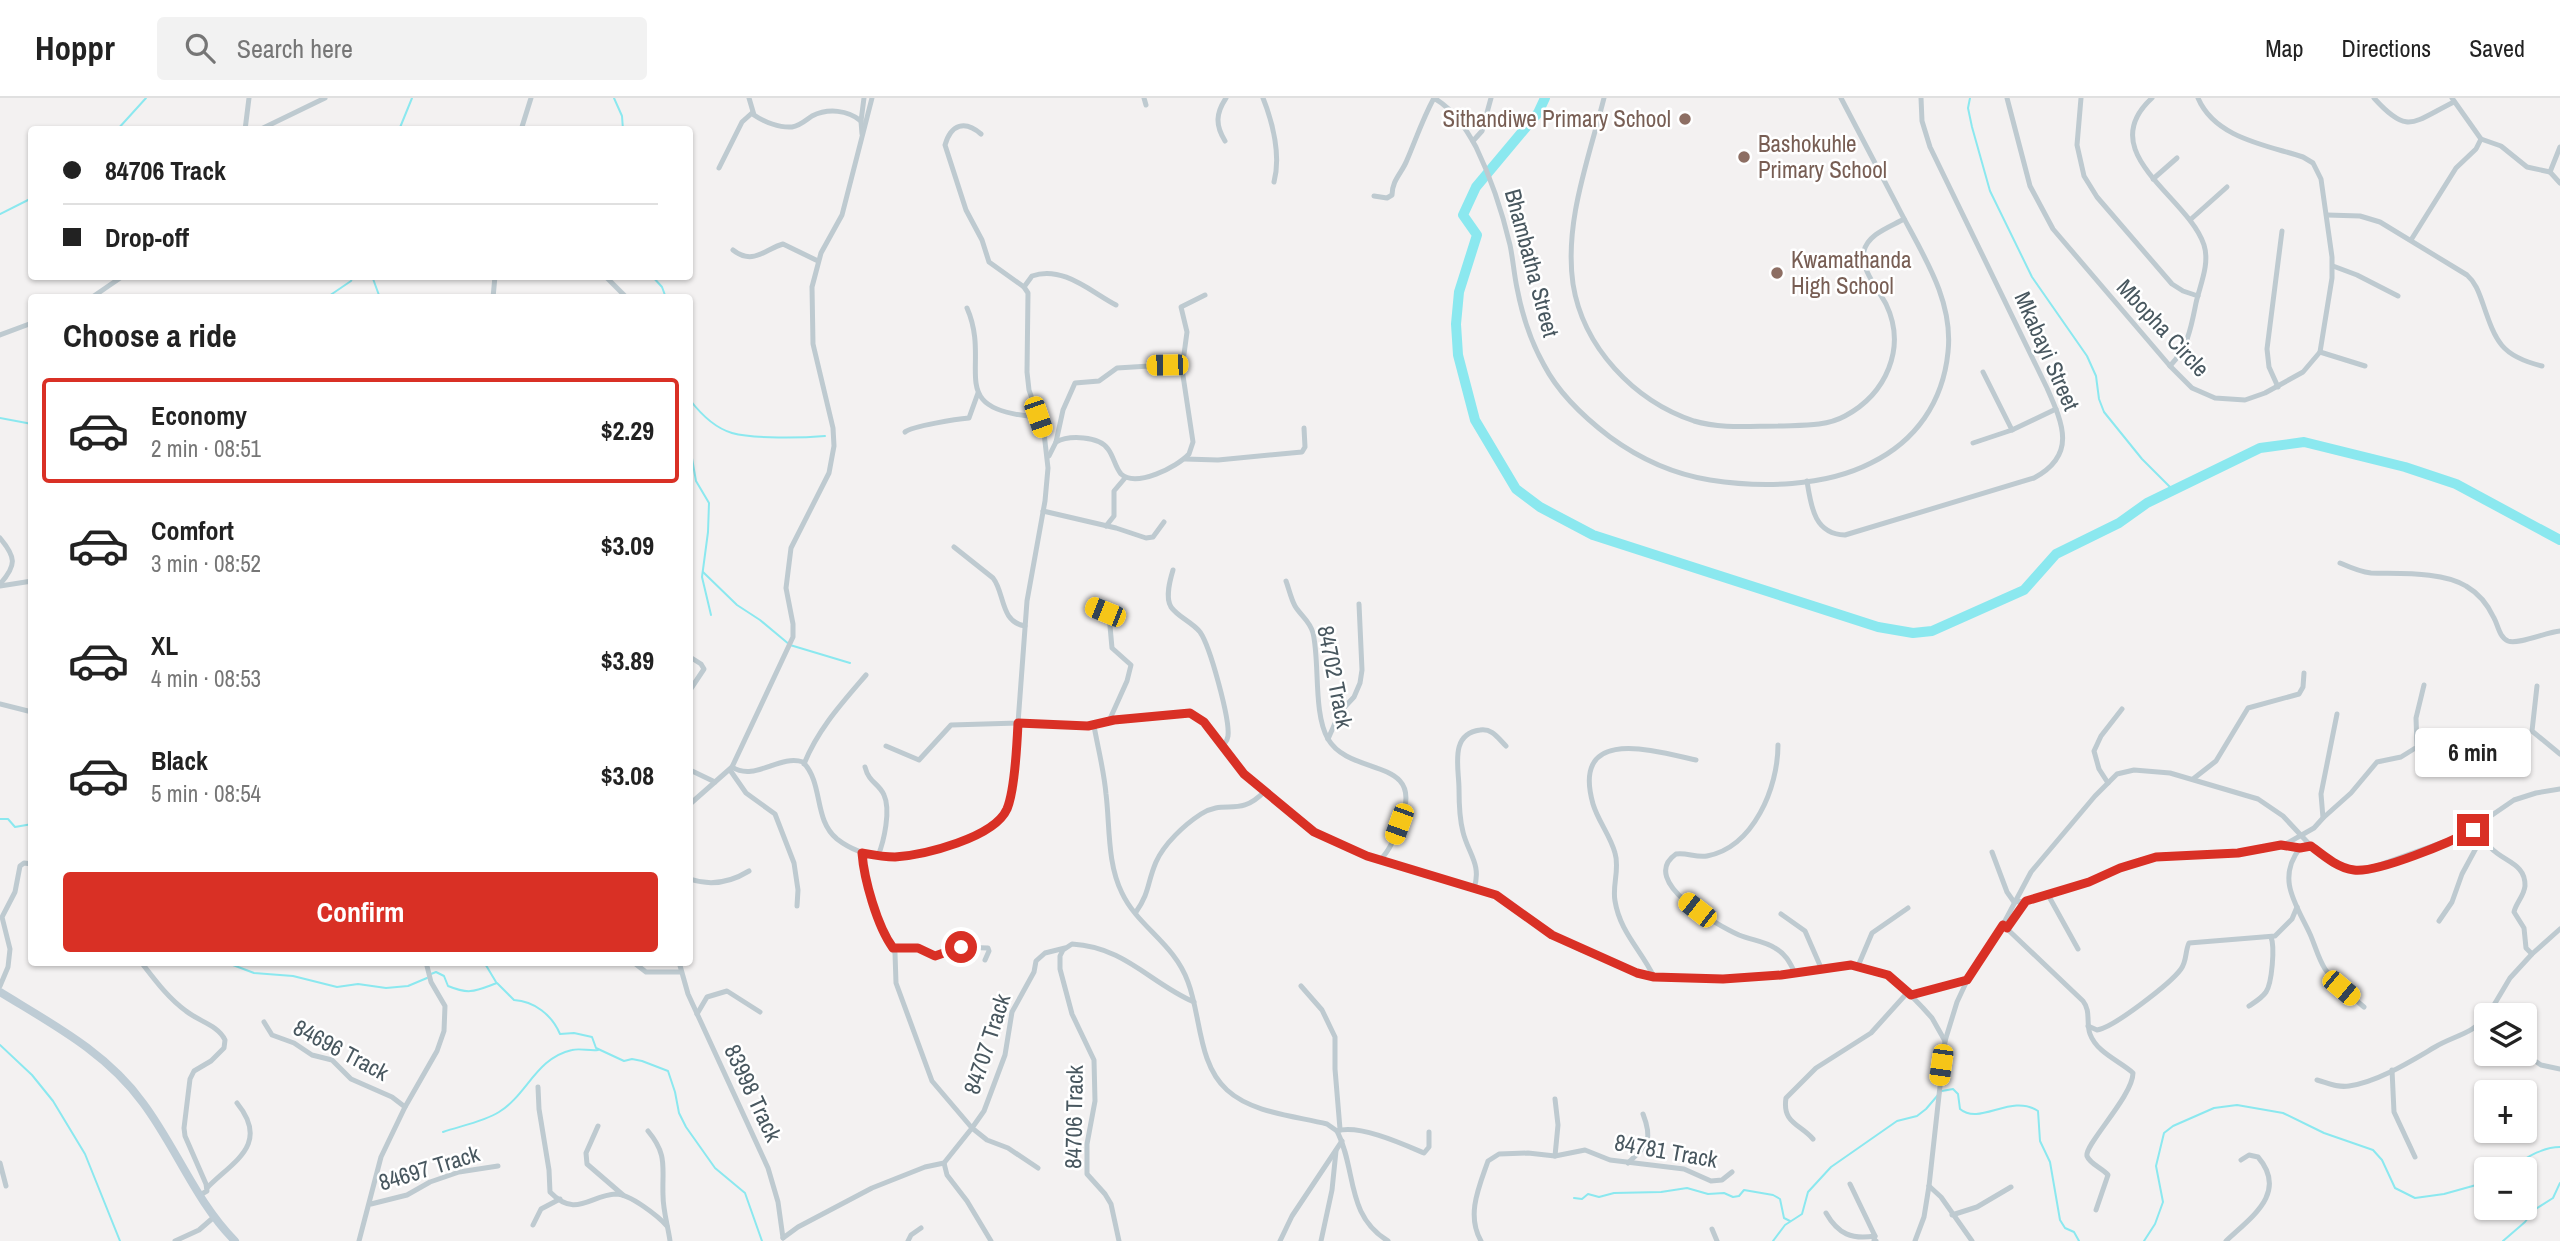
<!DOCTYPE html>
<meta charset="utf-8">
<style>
:root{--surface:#fff;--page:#f2f2f2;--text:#222;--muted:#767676;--line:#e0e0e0;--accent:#d93025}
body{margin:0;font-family:"Archivo Narrow",sans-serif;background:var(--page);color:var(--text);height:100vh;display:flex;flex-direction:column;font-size:26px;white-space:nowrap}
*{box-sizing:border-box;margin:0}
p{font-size:23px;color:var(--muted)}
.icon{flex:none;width:38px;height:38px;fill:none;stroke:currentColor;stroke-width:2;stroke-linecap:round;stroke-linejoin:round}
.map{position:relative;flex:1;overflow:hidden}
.panel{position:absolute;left:28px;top:196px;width:665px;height:672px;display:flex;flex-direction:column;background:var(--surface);border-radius:7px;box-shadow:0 2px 5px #0004}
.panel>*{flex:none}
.hud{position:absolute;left:28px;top:28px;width:665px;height:154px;border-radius:7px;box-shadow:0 2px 5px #0004;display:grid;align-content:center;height:154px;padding:0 35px;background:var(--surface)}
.buttons{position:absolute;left:2474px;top:905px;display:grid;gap:14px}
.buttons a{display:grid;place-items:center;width:63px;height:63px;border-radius:7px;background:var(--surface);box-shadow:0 2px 5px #0004;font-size:35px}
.end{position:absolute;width:32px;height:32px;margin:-16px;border:9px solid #d93025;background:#fff;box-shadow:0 0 0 4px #fff}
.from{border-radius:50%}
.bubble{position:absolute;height:49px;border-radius:7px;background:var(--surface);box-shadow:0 2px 5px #0004;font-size:23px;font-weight:800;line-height:49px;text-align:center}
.car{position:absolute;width:21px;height:42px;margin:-21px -10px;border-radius:9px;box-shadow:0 0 5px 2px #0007;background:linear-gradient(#f5c518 24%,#345 0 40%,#f5c518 0 76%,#345 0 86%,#f5c518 0)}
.hud b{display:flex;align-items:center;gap:24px;height:66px;font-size:26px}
.hud b+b{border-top:2px solid var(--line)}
.hud i{width:18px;height:18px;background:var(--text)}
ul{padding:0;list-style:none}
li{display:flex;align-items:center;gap:21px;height:105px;margin:0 14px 10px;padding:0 21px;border:4px solid transparent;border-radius:7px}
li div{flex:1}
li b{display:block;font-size:26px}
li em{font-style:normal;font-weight:800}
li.selected{border-color:var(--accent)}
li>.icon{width:63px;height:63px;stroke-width:1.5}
h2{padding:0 35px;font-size:32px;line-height:84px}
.primary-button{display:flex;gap:14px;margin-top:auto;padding:14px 35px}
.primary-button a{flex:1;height:80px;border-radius:7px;background:var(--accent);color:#fff;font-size:28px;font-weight:800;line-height:80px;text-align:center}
header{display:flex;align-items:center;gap:42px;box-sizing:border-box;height:98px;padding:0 35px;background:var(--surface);border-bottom:2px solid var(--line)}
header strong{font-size:33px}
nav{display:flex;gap:38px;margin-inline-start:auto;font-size:24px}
.search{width:490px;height:63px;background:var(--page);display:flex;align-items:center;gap:18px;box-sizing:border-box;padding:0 24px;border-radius:7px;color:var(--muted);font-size:26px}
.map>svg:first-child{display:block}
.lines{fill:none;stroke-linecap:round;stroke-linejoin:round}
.stream{stroke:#8be8ef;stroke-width:2}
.river{stroke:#8be8ef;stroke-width:10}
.street{stroke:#becad0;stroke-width:5}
.secondary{stroke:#beccd5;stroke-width:8}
.route{stroke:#d93025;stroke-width:9}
.education-dot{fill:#8d6e63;stroke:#fff;stroke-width:2.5}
.labels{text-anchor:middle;stroke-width:5;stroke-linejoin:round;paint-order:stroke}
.education-label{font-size:23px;fill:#785e54;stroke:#fff;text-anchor:start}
.street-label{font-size:23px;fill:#48575f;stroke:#fff}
</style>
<header>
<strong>Hoppr</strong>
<div class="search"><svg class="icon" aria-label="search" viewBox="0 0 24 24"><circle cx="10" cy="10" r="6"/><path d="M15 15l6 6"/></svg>Search here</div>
<nav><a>Map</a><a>Directions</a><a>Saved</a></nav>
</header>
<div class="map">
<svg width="2560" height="1143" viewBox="0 0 2560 1143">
<rect width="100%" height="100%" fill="#f3f1f1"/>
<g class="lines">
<!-- stream -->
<g class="stream">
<polyline points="614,0 622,18 623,32"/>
<polyline points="1970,0 1968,10 1972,29 1990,93 2032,179 2087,258 2096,278 2099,301 2104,314 2142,361 2174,393"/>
<polyline points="117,32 146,0"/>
<polyline points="399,32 412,0"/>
<polyline points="0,116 32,100"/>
<polyline points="372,178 380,200"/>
<polyline points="652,178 662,189 666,200"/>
<polyline points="326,200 351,183 353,178"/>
<path d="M690,302C700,315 715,330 732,335C754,341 802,340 825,338"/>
<polyline points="0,320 32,326"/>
<polyline points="690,349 696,383 709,405 708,434 702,479 711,517"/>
<polyline points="703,474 737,507 760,522 790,547 850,565"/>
<polyline points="0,721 8,721 15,729 32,726"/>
<polyline points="225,864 254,875 293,878 337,889 358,886 386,890 408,888 427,880"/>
<polyline points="484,864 496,884"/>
<path d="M431,876L436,874L444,878L448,888C470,897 475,893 497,885L514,902C534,903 552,917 560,936L574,935L592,939L596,950L624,963L632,961L642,963L668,973L675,994L679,1015L686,1029L715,1070L745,1095L762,1143"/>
<polyline points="0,947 32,977 53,1003 85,1056 120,1143"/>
<path d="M1942,993L1953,991L1958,996L1960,1011C1980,1028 2011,995 2038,1013L2040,1043L2050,1064L2060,1122L2065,1130L2074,1134L2079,1143"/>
<path d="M443,1034C460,1028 483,1024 499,1014C527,997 536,960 572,952C580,950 589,953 598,952"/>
<path d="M2509,1071C2525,1061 2541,1049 2560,1049"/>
<polyline points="1574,1100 1582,1101 1588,1096 1599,1099 1614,1095 1661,1094 1687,1090 1708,1096 1724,1095 1733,1099 1739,1098 1744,1092 1773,1097 1780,1101 1784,1120 1790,1123"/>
<polyline points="1773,1143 1785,1127 1802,1116 1808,1094 1831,1069 1897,1023 1917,1018 1926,1011 1938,997"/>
<polyline points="2144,1143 2155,1126 2163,1104 2156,1068 2164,1035 2173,1028 2214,1010 2237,1007 2283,1015 2324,1035 2373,1052 2382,1062 2395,1090 2415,1100 2444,1096 2487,1084"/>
<polyline points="2503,1143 2525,1124 2534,1112 2553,1100 2560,1085"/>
</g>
<!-- river -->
<polyline class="river" points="1545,0 1538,15 1476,89 1463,117 1477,137 1459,194 1456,226 1458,257 1475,322 1516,391 1540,409 1593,437 1878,529 1913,535 1932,533 2024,492 2056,456 2119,425 2147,405 2260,350 2304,344 2405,369 2456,386 2560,442"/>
<!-- street -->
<g class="street">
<path d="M749,0L754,17C764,24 780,30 792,29C800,28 806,22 812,18C828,10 848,12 861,23"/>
<polyline points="1144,0 1146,7"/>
<path d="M1263,0C1273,25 1281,58 1274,84"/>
<path d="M1434,0C1454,12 1465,29 1476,49C1491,80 1502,113 1510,147C1513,161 1514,176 1517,190C1522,216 1531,244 1544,267C1559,296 1585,320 1610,339C1640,361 1673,376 1710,382C1761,390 1824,389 1871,365C1916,343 1943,304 1948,254C1954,200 1920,153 1897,107C1878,71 1860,36 1841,0"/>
<path d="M1604,0C1589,60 1564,124 1573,186C1583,249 1634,303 1694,323C1721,331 1750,328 1778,328C1801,327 1825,329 1845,318C1886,296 1907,250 1886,206C1878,191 1860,171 1864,153C1868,136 1890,129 1904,121"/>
<path d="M2007,0L2030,88L2053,131L2170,268L2192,290L2215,300L2245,302L2265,295L2303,274L2320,254L2332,180V159L2321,81L2313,65L2303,59C2266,47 2215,40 2198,0"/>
<polyline points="2081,0 2077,47 2084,78 2097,99 2172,186 2183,193 2198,198"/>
<path d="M2152,0C2092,55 2188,98 2204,147C2210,166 2200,187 2196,205C2191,230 2188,249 2170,268"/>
<path d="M2374,0C2408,38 2413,24 2454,4"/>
<polyline points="2452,0 2481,41 2501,48 2527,69 2550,74"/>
<polyline points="245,32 249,0"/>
<polyline points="259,32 325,0"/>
<polyline points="521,32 531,0"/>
<polyline points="862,36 861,23 864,0"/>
<path d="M1225,43C1215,27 1216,15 1226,0"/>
<polyline points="1473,43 1482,33 1491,0"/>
<polyline points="2560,49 2550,74 2560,85"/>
<polyline points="719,70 742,24 752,15"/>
<polyline points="2153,81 2177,60"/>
<path d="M1374,98L1387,100L1392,97C1392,82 1402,75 1407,62C1416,41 1423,20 1434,0"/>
<path d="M2327,117L2360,118L2380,124L2467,177C2476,185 2479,195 2483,206C2496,244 2501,258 2542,268"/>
<polyline points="2190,122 2227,89"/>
<polyline points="2411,142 2456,70 2476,51 2481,41"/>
<path d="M733,152C753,168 765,151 783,146L818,163"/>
<polyline points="2333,168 2357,177 2398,198"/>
<polyline points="605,178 627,200"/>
<path d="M1024,189L1032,178C1063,167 1091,194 1116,207"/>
<polyline points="91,200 123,178"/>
<polyline points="493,200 495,178"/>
<path d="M967,210C993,269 941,312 1038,319"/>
<polyline points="0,237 32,225"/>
<polyline points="2320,254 2365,268"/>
<polyline points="1983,274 2012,332"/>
<polyline points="2278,289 2269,269 2267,251 2282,133"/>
<path d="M905,334C912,328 958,321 969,320L978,295"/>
<polyline points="1056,344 1063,312 1075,285 1099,283 1117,270 1182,266"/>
<polyline points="1973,345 2012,332 2056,311"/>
<path d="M1049,358L1056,344C1069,337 1099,338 1108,351C1114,359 1115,369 1121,376C1136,390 1177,369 1189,356L1193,344L1182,271L1187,234L1181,209L1205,197"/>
<polyline points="1185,361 1218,362 1302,354 1305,349 1304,330"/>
<path d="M1807,383C1811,408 1814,436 1845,437L2034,380C2077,357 2063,326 2047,290L1930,49L1922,23L1921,0"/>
<polyline points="1043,413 1116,430 1146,440 1153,439 1164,424"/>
<polyline points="1106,428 1114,418 1114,393 1125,380"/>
<path d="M0,440C16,459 17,467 0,486"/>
<path d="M954,449L993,480C1005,495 1000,524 1025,528"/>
<path d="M2340,465C2349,469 2360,474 2371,475C2398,476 2442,473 2466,488C2478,495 2488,507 2494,520C2498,527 2499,539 2508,543C2518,547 2547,534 2560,533"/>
<path d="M1173,472C1170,482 1165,499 1171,509C1178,519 1192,524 1200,534C1210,548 1230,621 1228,638C1227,644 1226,643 1223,647"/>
<path d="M1286,483C1289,491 1291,501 1295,508C1301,518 1310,523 1313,535C1320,564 1313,615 1328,641C1350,679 1424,659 1402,719C1396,735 1392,750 1380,762"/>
<polyline points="0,488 32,483"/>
<polyline points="1091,509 1109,517 1112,550 1131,567 1127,583 1109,623"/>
<polyline points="690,559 701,566 704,571 690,592"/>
<polyline points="2537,588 2532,633 2560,656"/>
<polyline points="0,606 32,614"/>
<polyline points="1094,628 1114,622 1190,615 1204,624 1244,676 1300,724 1314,734 1356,754 1496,797 1552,837 1581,852 1645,877 1673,880 1746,880 1851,867 1881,874 1896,882 1923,910 1932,920 1945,943"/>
<polyline points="1328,641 1340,614 1354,599 1360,585 1362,572 1359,506"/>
<path d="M1778,647C1778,689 1754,749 1707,758C1696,760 1686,754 1676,756C1637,783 1719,828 1739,837C1751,842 1764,843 1775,850C1786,856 1790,865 1795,875"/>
<path d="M886,648L919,662L951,627L1018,625L1027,503L1045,403L1048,370L1044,335L1029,292L1027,274L1028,195L1024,189L989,164L982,142L966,112L945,47C951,26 965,22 981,36"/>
<path d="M804,666C818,631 842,605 866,577"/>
<path d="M732,669C755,684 779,656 803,664C824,686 813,721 837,741C850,751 865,757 882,758C909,761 986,742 1002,719C1016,699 1017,649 1018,625L1094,628C1098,650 1104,673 1106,696C1110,728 1107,765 1122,795C1138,829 1174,845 1188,884C1201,918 1198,966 1227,992C1252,1015 1295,1018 1327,1026L1337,1033C1359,1026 1403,1046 1424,1055L1429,1049V1034"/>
<path d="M865,669C869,685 879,685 884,697C891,712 884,743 878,758"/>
<polyline points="690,672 715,684"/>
<polyline points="730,672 746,695 775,716 794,765 798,792 797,808"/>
<polyline points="2193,681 2216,663 2248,610 2299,596 2303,589 2304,575"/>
<polyline points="2108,685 2099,671 2094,653 2101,638 2122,611"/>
<polyline points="690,706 732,669 793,539 793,526 786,490 791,450 829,375 834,348 833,330 813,246 812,189 821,155 842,117 872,0"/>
<polyline points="2323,720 2351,695 2377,664 2401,659 2417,649 2416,620 2424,587"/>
<path d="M2481,727C2485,766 2526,757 2525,788C2524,798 2516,805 2514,814L2524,830L2526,850L2532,856"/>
<polyline points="2284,747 2314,730 2323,720 2321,696 2337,616"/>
<path d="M2300,750C2276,781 2296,806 2310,836C2315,847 2318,860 2325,871C2335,886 2350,897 2364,909"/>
<polyline points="1992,754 2007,794 2014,804 2026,803 2089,784 2120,770 2164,757 2225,756 2281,747 2300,750 2311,748"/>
<path d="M690,781C710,788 731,784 749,773"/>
<path d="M1474,790C1482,767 1468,755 1463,734C1459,719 1459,705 1459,691C1459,670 1449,636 1480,632C1492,630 1498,640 1506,648"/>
<polyline points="2047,795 2078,851"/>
<path d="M1136,814C1150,794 1147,785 1156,764C1164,746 1184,727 1201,716C1226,700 1238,721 1265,693"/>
<polyline points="1781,816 1805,833 1822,872"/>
<polyline points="2439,823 2452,804 2462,776 2482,739"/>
<path d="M2003,827L2083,903C2091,913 2086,925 2090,936C2097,955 2120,963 2133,975C2133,998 2084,1047 2087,1058C2090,1066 2102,1070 2108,1077L2096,1112"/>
<polyline points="2007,830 2026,803"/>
<polyline points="893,850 913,849 935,858 957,849 988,850 989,853 985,862"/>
<path d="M141,864C155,882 168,900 186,913C198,923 218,927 225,942L224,950L211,963L194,973L190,981L184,1030L185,1038L206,1086L207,1093L200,1097"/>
<polyline points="633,864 646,874 680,874"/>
<polyline points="679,864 688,896 768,1070 778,1104 783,1140"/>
<polyline points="1858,868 1872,835 1908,810"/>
<path d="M1654,879C1641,852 1620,834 1615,803C1612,787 1620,771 1615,755C1610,737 1598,723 1593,706C1571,628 1652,652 1696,662"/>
<polyline points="0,888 8,869 10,851 2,819 15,794 20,768 24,765 32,766"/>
<polyline points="1301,888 1322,912 1335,939 1335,971 1340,1031"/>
<polyline points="1911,897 1967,882"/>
<path d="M2249,908C2255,904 2262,900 2266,894C2272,885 2275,849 2271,839"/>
<polyline points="697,916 707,899 727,893 760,914"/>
<polyline points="2488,917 2510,880 2532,856 2560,831"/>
<polyline points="264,924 272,937 294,945 312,957 332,962 351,981 392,999 405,1009"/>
<path d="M2088,928L2097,932C2113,930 2171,885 2181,871C2187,863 2185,853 2189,845L2275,838L2292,821L2297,809"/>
<polyline points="2525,956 2541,967 2560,971"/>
<polyline points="2392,972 2394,1014 2415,1059"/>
<path d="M2317,982C2328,985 2338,990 2349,988C2378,984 2411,963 2435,949C2453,938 2473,936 2487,918"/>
<path d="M538,989L539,1011L549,1072L550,1094C576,1121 590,1097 616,1096C630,1096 658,1118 667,1128"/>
<polyline points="1555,1001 1558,1027 1555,1058"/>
<polyline points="598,1028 586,1055 587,1066 623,1097"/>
<path d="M648,1033C668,1057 662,1069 663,1097C663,1113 668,1128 670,1143"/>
<path d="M1337,1033C1357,1072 1345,1117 1388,1143"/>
<path d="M1813,1041C1800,1026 1782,1025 1786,1000L1816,970L1871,935L1908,894"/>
<polyline points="0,1065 6,1088"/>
<polyline points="944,1065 947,1077 967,1103 991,1143"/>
<path d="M1628,1065C1648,1046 1653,1042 1643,1016"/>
<polyline points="1038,1070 1008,1050 987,1042 972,1030 984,1013 1005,957 1012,914 1034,874 1036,863 1045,855 1065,850"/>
<polyline points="1850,1086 1875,1138"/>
<polyline points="1929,1088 1941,1099 1972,1143"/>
<path d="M207,1090C232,1064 271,1047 237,1005"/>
<polyline points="371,1106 407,1097 430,1084 459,1074 498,1068"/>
<path d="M1826,1115C1838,1136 1852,1142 1875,1138L1874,1142L1876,1143"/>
<polyline points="1952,1117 1977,1109 2011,1089"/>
<polyline points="533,1127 541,1111 560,1101"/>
<polyline points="1712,1131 1717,1143"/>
<polyline points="783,1140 798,1129 872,1090 925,1069 944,1065 972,1030 932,983 896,885 895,855 886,839 868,791 864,776 862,755"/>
<polyline points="175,1143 199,1132 214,1119"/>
<polyline points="359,1143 381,1059 405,1009 437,953 444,933 445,908 431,884 426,864"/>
<polyline points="908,1143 911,1137 921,1130"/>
<path d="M1119,1143L1111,1106L1105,1096L1087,1076V1046L1095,1003L1094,962L1072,916L1060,871V858L1063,852L1072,846C1125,849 1150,885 1194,904"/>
<polyline points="1280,1143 1292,1118 1342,1043"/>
<polyline points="1321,1143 1332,1092 1336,1053"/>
<path d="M1481,1143C1466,1117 1479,1089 1488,1063L1499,1056L1528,1055L1555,1058L1585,1052L1610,1062L1684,1071L1711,1083L1722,1082L1732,1074"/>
<polyline points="1915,1143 1924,1119 1929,1088 1945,943 1957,904 1972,872 1998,836 2031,774 2095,698 2117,676 2134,672 2170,675 2258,701 2283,718 2311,748 2325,759 2346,770 2362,773 2463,737 2514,702 2536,695 2560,691"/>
<path d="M2226,1143C2250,1120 2289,1095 2258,1059L2249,1057L2241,1062"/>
</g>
<!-- secondary -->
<path class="secondary" d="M0,894C52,926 106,954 143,1005C176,1049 196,1104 235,1143"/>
</g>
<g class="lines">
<!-- route -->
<path class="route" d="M961,849L935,858L918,850H893C877,828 864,781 862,755C873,757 883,759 895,759C924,757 994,740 1007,711C1015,692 1017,647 1018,625L1088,628L1114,622L1190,615L1204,624L1244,676L1314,734L1367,758L1496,797L1552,837L1637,875L1654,879L1723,881L1781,877L1851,867L1888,877L1911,897L1967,882L2003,827L2007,830L2026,803L2089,784L2120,770L2156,759L2238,755L2281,747L2300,750L2311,748C2324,758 2338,770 2354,772C2378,775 2451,744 2473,732"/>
</g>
<!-- markers -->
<g class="education-dot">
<circle cx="1685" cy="21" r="7"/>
<circle cx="1744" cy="59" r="7"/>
<circle cx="1777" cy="175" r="7"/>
</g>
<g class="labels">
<!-- education labels -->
<g class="education-label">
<text x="1671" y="29" text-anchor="end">Sithandiwe Primary School</text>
<text x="1758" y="54">Bashokuhle<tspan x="1758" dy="26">Primary School</tspan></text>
<text x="1791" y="170">Kwamathanda<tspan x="1791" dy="26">High School</tspan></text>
</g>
<!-- street labels -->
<g class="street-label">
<text transform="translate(1532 165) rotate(75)" y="8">Bhambatha Street</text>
<text transform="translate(2163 230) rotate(47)" y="8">Mbopha Circle</text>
<text transform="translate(2047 253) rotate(66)" y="8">Mkabayi Street</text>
<text transform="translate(1335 579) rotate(79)" y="8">84702 Track</text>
<text transform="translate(987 946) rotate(-72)" y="8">84707 Track</text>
<text transform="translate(341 952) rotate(28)" y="8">84696 Track</text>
<text transform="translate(753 995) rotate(65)" y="8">83998 Track</text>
<text transform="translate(1074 1019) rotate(-89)" y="8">84706 Track</text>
<text transform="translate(1666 1053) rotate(10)" y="8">84781 Track</text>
<text transform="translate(429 1070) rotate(-17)" y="8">84697 Track</text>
</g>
</g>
</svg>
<div class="buttons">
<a><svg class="icon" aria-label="layers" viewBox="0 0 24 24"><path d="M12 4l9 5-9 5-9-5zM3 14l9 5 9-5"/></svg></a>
<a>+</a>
<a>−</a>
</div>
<i class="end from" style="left:961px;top:849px"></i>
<i class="end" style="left:2473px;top:732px"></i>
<div class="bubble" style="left:2415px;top:630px;width:116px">6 min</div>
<i class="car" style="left:1167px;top:267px;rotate:269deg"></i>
<i class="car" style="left:1038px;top:319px;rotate:161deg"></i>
<i class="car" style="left:1105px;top:514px;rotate:292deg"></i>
<i class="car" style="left:1399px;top:726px;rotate:200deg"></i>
<i class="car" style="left:1697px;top:812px;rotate:308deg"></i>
<i class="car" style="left:2341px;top:890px;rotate:130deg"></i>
<i class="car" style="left:1941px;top:967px;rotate:188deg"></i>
<div class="hud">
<b><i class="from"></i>84706 Track</b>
<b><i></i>Drop-off</b>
</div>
<section class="panel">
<h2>Choose a ride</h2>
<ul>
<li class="selected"><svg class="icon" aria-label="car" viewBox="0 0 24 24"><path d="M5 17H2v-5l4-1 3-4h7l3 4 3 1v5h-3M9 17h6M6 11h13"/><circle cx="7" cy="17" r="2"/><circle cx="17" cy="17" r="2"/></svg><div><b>Economy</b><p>2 min · 08:51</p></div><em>$2.29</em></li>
<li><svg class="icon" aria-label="car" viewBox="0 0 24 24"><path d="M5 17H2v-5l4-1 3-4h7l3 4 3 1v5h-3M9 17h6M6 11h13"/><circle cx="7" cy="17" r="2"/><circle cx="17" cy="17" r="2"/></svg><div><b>Comfort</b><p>3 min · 08:52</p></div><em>$3.09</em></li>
<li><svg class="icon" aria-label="car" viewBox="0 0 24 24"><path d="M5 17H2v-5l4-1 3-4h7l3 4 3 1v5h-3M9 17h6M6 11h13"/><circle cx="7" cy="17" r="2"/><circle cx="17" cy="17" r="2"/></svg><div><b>XL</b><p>4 min · 08:53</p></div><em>$3.89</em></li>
<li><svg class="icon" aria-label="car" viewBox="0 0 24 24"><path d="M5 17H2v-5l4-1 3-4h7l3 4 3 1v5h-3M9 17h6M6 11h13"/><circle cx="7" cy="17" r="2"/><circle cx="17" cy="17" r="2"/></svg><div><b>Black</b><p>5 min · 08:54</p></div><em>$3.08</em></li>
</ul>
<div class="primary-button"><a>Confirm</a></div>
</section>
</div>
